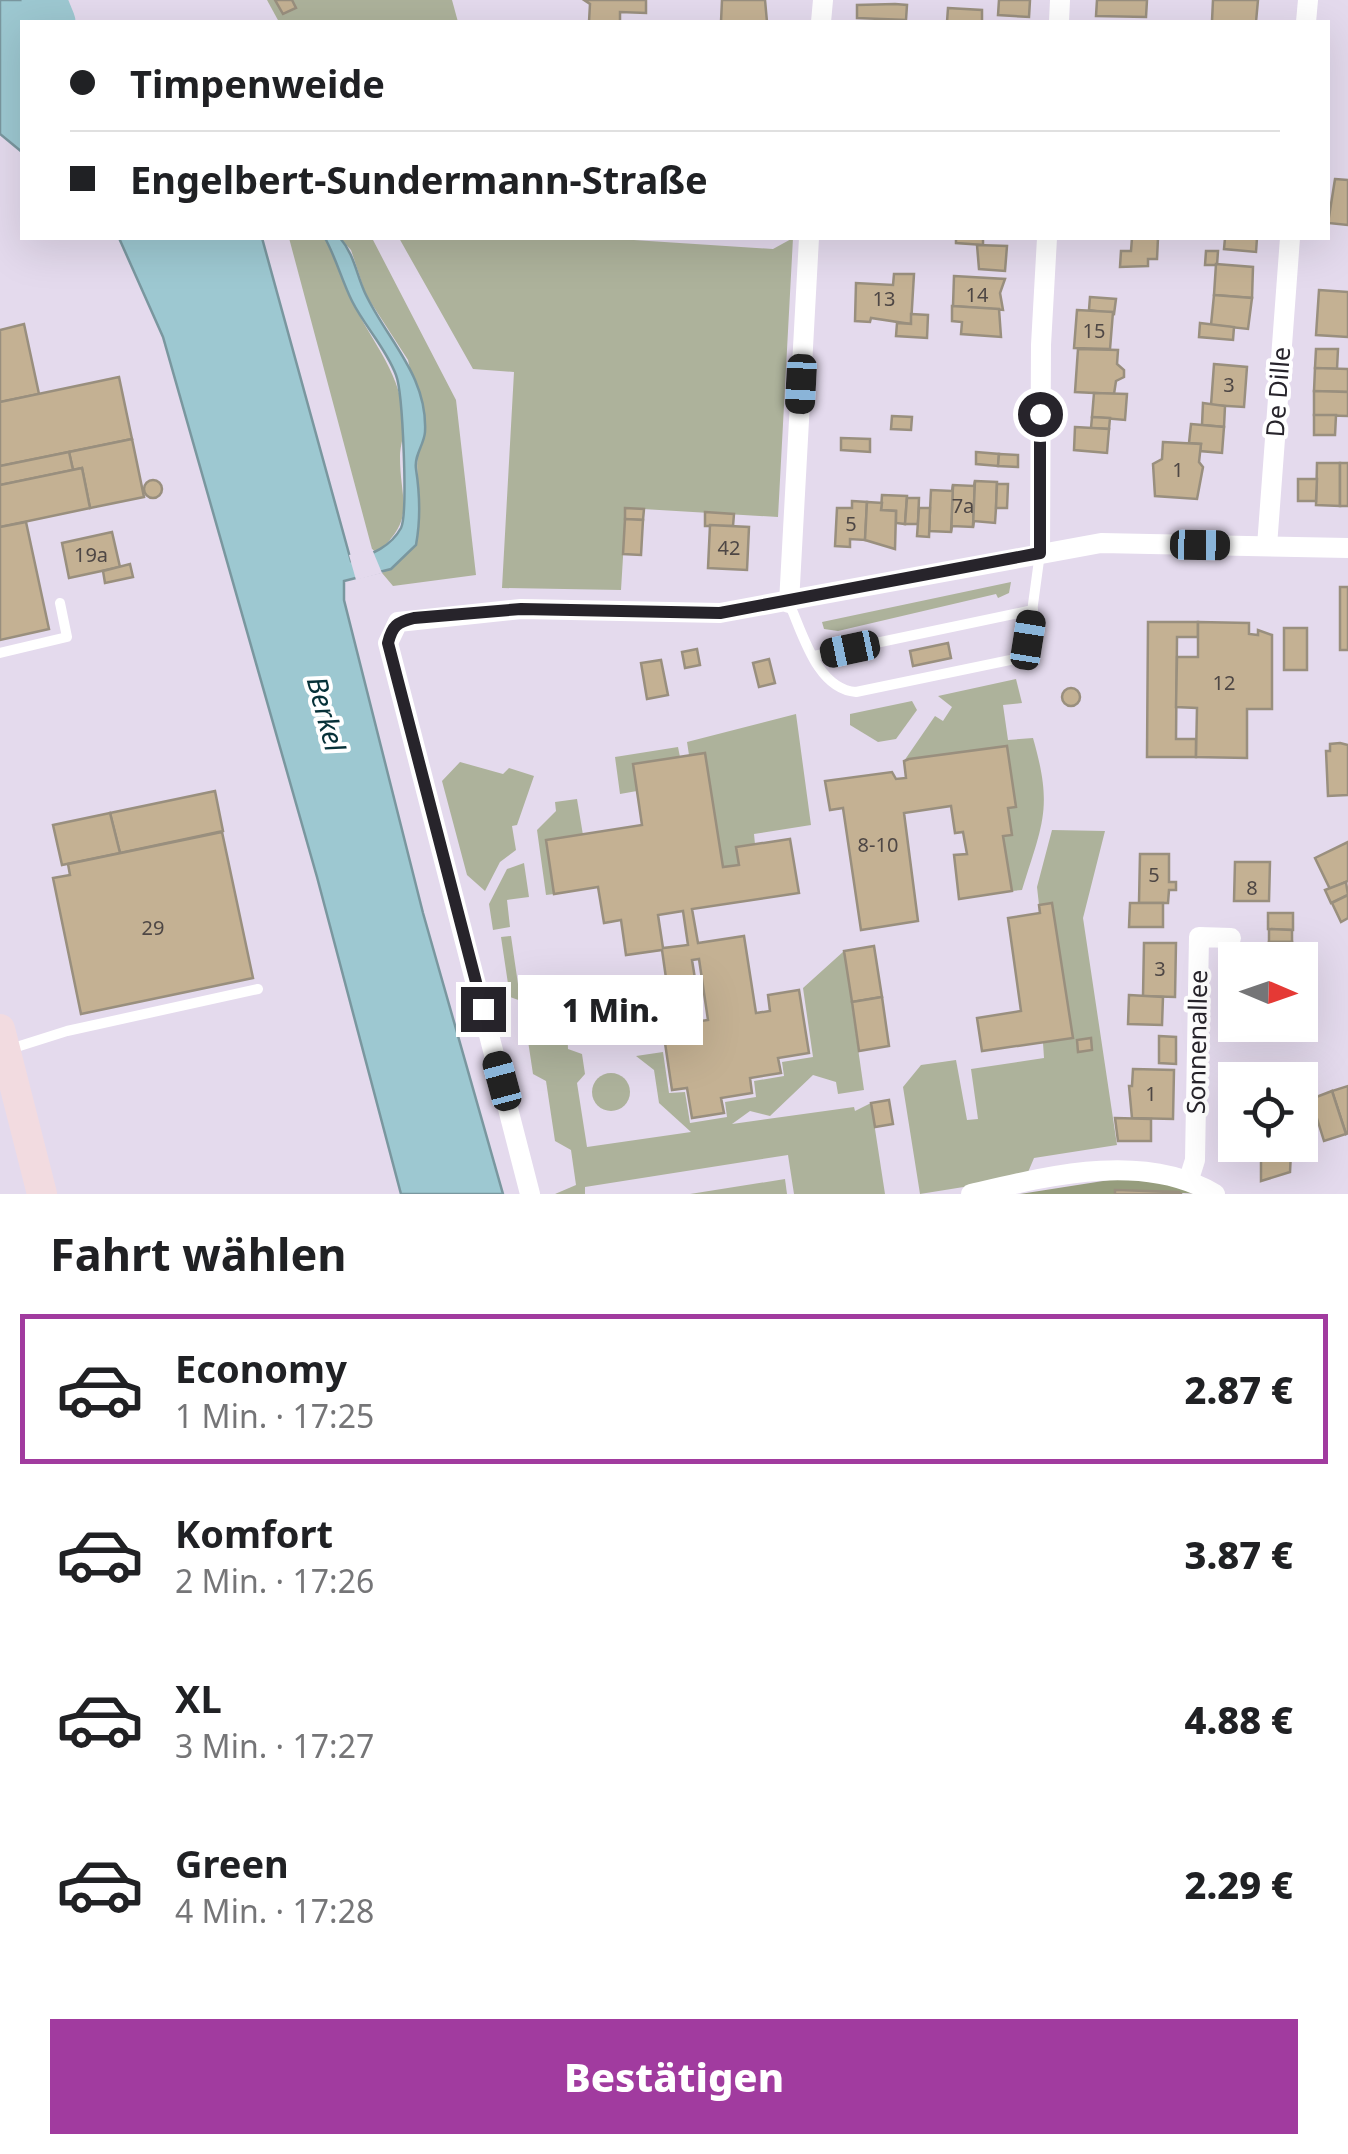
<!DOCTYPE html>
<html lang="de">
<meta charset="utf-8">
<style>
:root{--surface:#fff;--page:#f6f6f6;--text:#202124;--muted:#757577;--line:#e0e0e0;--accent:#a13b9f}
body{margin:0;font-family:"Noto Sans",sans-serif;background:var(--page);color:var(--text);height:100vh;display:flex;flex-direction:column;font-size:38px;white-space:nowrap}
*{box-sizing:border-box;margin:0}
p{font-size:32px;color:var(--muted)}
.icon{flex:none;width:55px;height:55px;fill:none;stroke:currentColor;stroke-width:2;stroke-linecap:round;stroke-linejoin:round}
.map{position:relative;height:1194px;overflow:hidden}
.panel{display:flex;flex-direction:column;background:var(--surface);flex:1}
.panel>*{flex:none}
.guide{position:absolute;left:20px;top:20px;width:1310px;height:220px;border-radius:0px;box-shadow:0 10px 40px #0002;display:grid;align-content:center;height:220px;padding:0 50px;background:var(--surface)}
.needle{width:65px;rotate:92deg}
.buttons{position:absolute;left:1218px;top:942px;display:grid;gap:20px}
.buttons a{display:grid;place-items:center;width:100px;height:100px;border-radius:0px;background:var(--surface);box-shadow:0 10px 40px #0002;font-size:50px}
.end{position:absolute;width:45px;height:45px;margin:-22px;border:12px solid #27242b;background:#fff;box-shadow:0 0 0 5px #fff}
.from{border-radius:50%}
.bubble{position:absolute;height:70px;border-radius:0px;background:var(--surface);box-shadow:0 10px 40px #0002;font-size:32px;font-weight:800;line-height:70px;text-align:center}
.car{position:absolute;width:30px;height:60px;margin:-30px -15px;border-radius:12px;box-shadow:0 0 8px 2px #0007;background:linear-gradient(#222 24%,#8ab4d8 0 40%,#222 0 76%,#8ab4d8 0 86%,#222 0)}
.guide b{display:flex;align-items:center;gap:35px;height:95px;font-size:38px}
.guide b+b{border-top:2px solid var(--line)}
.guide i{width:25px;height:25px;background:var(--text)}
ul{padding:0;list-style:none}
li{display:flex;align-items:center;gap:30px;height:150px;margin:0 20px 15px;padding:0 30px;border:5px solid transparent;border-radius:0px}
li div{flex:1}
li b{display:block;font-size:38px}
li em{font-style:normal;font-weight:800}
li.selected{border-color:var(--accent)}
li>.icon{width:90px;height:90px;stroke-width:1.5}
h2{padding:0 50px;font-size:45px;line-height:120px}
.action{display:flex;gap:20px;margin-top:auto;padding:20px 50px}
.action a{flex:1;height:115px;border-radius:0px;background:var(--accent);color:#fff;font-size:40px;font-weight:800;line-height:115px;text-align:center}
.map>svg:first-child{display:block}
.green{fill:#adb29b}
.forest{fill:#969d7d}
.water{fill:#9dc8d1;stroke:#7a979f;stroke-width:2.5}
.pier{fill:#e4daed}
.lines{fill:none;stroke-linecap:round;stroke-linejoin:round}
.river{stroke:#9dc8d1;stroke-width:45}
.building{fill:#c4b193;stroke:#998f7e;stroke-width:2.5;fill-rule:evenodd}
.service{stroke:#fff;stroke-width:10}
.minor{stroke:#fff;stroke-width:20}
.secondary{stroke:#f2dbe0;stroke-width:30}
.route{stroke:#27242b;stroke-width:12}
.labels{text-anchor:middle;stroke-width:8;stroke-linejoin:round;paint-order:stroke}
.number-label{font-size:20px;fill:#4e4745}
.street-label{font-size:25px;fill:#27242b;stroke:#fff}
.water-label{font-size:28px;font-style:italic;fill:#063138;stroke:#fff}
</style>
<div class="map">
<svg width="1348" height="1194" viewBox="0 0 1348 1194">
<rect width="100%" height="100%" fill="#e4daed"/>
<!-- green -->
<g class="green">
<polygon points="267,0 452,0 458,22 279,22"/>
<path d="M289,238H325C336,258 342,280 352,301C373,345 403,374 404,426C404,436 400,446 400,456C400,503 417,517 377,553L372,549Z"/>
<path d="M340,238H372L456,400L476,575L393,586L382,573C391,568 397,561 403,551C438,500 403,478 425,435L408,360L366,295L351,250Z"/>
<polygon points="399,238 603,238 773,249 793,238 778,517 626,508 621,590 502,588 514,372 473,369"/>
<polygon points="1011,582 1009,593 998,598 996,594 838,631 824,629 822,622"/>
<path d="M1016,679L1022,703L1003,705L1008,740L1033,738C1053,808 1043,822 1022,890L1012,891L1003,836L1012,835L1008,808L1016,807L1007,746L904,761L935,716L943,721L952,707L938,696Z"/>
<polygon points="912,701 917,710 896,739 878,742 850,725 850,714"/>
<polygon points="796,714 811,825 754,834 755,844 736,847 739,865 723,867 705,753 689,755 687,742"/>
<polygon points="678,747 680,757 634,764 637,791 620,794 615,757"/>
<polygon points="460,762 503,774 509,768 534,776 517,825 512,826 516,850 500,862 485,891 467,875 442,781"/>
<polygon points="577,799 583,835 546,841 554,894 546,895 537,830 556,811 555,802"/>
<polygon points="1052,830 1105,831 1083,918 1117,1145 1034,1158 1026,1177 920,1194 903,1087 921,1065 956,1060 967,1120 978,1119 971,1069 1044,1058 1043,1043 1073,1038 1052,904 1039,905 1037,887"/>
<polygon points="524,863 529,897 507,900 510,927 493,930 489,904 507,869"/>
<polygon points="511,936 518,984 527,987 524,1002 510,997 501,937"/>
<polygon points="844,951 864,1090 838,1094 836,1082 813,1075 770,1116 750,1111 732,1124 854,1107 855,1111 871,1103 885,1194 794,1194 788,1155 585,1187 585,1194 555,1194 576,1185 571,1150 555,1141 546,1081 533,1074 525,1021 543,1008 540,989 552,980 565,985 568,1049 582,1054 585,1074 577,1083 587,1147 691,1132 659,1103 654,1070 636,1056 663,1052 669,1093 685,1092 690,1123 727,1117 725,1102 756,1097 754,1081 784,1076 782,1062 813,1057 803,988"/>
<circle cx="611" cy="1092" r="19"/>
<polygon points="785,1179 787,1194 690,1194"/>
</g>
<!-- forest -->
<polygon class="forest" points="1135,1176 1204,1194 1115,1190 1115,1194 1020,1194"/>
<!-- water -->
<g class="water">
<polygon points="0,0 42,0 60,22 22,22 22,152 0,134"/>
<path d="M119,238H262L351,561C371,554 390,548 401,528C408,514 403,393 396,375C386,348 365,327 352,301C342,281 336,258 325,238H340C354,254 356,273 365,293C387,340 428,376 425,432C424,445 414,455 416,469C420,495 421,518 416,545L391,569L344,581V600L423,913L503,1194H401L317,877L163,337Z"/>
</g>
<!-- pier -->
<polygon class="pier" points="372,549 382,573 356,580 349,555"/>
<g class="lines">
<!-- river -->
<polyline class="river" points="44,0 53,22"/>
</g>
<!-- building -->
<g class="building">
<polygon points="275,0 292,0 296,8 283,14"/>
<polygon points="584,0 646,0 646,13 620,12 620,22 589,22 590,4"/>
<polygon points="722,0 765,0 767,22 721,22"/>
<polygon points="999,0 1030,0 1029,17 998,15"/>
<polygon points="1097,0 1147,0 1146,17 1096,16"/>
<polygon points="1213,0 1258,0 1256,22 1212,21"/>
<polygon points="895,4 907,5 906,20 857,18 857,5"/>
<polygon points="948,8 982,10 982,22 947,22"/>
<polygon points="1335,179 1348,180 1348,225 1328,223"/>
<polygon points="956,238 983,238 983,245 956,243"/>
<polygon points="1132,238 1158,238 1157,259 1148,259 1148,266 1120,267 1121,251 1131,251"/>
<polygon points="1225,238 1257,238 1256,252 1224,249"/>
<polygon points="977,245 1007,246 1005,271 979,269"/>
<polygon points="1206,251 1218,251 1217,265 1205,265"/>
<polygon points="1216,264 1253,267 1252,298 1214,295"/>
<polygon points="894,274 914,274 911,324 871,318 870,322 855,321 856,283 893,285"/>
<polygon points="954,276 1005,279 1000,293 1003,310 953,306"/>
<polygon points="1319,290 1348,292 1348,337 1316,335"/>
<polygon points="1214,295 1252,298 1248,329 1211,325"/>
<polygon points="1090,297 1116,299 1114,314 1089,310"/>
<polygon points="952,306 999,309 1001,337 961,334 962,322 952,321"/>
<polygon points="1077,310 1113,312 1110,349 1074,348"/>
<polygon points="911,314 928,315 927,338 896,336 897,323 911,324"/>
<polygon points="1200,323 1234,327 1233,340 1199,337"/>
<polygon points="24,324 39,394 0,402 0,330"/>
<polygon points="1078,349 1118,350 1117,364 1124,370 1124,377 1116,381 1114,394 1075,392"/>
<polygon points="1316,349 1338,349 1337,369 1315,368"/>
<polygon points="1214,364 1247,367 1244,407 1211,405"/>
<polygon points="1315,368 1348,369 1348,392 1314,391"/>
<polygon points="119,377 132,439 0,466 0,402"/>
<polygon points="1314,391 1348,392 1348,416 1314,415"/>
<polygon points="1094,393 1127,394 1125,420 1092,417"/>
<polygon points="1203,403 1225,406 1224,427 1202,425"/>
<polygon points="1314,415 1336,415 1335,435 1314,435"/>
<polygon points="892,416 912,417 911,430 891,429"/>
<polygon points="1092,417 1110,418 1109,429 1091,428"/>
<polygon points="1191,424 1224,427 1222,453 1200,451 1201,444 1189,443"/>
<polygon points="1075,427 1109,429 1107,453 1074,450"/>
<polygon points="841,438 870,439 870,452 841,450"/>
<polygon points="132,439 144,497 90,508 82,468 73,470 69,452"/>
<polygon points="1163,442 1201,444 1199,462 1203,467 1197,499 1155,496 1153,464 1162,459"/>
<polygon points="69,452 73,470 0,485 0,466"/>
<polygon points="976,452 999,454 998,466 976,464"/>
<polygon points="999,454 1018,455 1018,467 998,466"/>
<polygon points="1317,463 1340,463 1340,506 1316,505"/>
<rect x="1340" y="463" width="8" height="43"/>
<polygon points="82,468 90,508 0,527 0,485"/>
<polygon points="1298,479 1317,479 1316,501 1298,501"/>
<circle cx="153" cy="489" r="9"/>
<polygon points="975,481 973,527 952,526 951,532 953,485 974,486"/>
<polygon points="975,481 997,482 996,508 995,523 974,521 973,527"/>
<polygon points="997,484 1008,484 1007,508 996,508"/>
<polygon points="953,485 951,532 929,531 931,490 952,491"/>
<polygon points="882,495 907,496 905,524 896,523 896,511 881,510"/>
<polygon points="907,498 919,498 918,524 905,524"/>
<polygon points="852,501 867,502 865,540 850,539 850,547 835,546 837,508 852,508"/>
<polygon points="867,502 882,503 881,510 896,511 895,549 865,540"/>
<polygon points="625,508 644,509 643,520 625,519"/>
<polygon points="919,508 930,508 929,537 917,536"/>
<polygon points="705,512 734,514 733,526 705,526"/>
<polygon points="625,519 643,520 641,555 623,554"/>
<polygon points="26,522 49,629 0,640 0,527"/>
<polygon points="710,525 749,527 747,570 708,568"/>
<polygon points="112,532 120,567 69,578 62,543"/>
<polygon points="130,564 133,577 105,583 103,571"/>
<rect x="1340" y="587" width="8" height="63"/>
<polygon points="1148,622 1198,622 1198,637 1177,637 1176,739 1196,739 1196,757 1147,757"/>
<polygon points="1198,622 1249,623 1249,634 1258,635 1258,630 1272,635 1272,709 1247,709 1247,758 1196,757 1197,708 1176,707 1177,657 1198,657"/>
<rect x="1284" y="628" width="23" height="42"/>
<polygon points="948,643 951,658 913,666 910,651"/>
<polygon points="697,649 700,665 685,668 682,652"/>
<polygon points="769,659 775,683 759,687 753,663"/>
<polygon points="661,660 668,695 647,699 641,663"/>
<circle cx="1071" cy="697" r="9"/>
<polygon points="1340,743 1348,745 1348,795 1328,796 1326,751 1330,751 1330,744"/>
<polygon points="1007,746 1016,807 1008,808 1012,835 1003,836 1012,891 959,899 954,855 967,854 963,832 955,833 951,806 904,813 918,921 861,930 843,808 830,810 825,781 892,772 896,779 906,778 904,761 909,759"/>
<path d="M705,753L723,867L739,865L736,847L790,839L799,893L692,909L698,943L744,936L756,1013L770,1011L768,995L799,990L809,1053L778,1058L781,1073L750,1078L752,1093L721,1098L724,1113L692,1118L687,1088L672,1090L665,1043L675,1041L673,1025L708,1020L699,959L692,960L701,1016L672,1020L662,950L626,955L621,920L604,923L598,887L554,894L546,840L642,825L633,764ZM683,911L688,945L663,948L658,915Z"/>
<polygon points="215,791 223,831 120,853 110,813"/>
<polygon points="110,813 120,853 62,865 53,825"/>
<polygon points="222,832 253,978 81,1014 53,878 70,875 68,864"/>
<polygon points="1348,842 1348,881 1330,889 1315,858"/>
<polygon points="1140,854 1169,854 1169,882 1176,882 1176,890 1169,890 1168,903 1139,903"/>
<polygon points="1235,862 1270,862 1269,901 1234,901"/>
<polygon points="1346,882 1348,895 1331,903 1325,890"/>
<polygon points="1348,895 1348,918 1341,922 1332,903"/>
<polygon points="1052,903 1073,1038 982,1051 977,1018 1021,1011 1008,918 1040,913 1039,905"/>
<polygon points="1130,903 1163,903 1163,927 1129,927"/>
<polygon points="1268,913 1293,913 1293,930 1268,929"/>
<polygon points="1269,929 1292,930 1292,942 1269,942"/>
<polygon points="1269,942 1292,942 1292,953 1269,952"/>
<polygon points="1144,943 1176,943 1175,997 1143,996"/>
<polygon points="874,946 882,997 852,1002 844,951"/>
<polygon points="1269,952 1292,953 1292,960 1269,960"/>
<polygon points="1129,995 1163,997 1162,1025 1128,1024"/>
<polygon points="882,997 889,1046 859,1051 852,1002"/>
<polygon points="1243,1025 1281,1025 1281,1032 1243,1031"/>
<polygon points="1159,1036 1176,1037 1176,1064 1159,1063"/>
<polygon points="1091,1038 1092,1050 1078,1052 1077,1040"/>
<polygon points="1133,1069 1174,1070 1173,1119 1132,1118 1129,1086 1132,1086"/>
<polygon points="1348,1086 1348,1133 1346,1134 1332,1091"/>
<polygon points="1332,1091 1346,1134 1324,1141 1311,1099"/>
<polygon points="889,1100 893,1124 875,1127 871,1103"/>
<polygon points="1115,1118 1151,1119 1151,1141 1118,1141"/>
<polygon points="1238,1145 1280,1145 1279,1153 1238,1152"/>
<polygon points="1261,1152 1291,1152 1290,1172 1261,1181"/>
<polygon points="1115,1190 1179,1192 1181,1194 1115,1194"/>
</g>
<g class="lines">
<!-- service -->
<g class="service">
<path d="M789,603C803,634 817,689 856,692L1020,658L1028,641L1040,553"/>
<polyline points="0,653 67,637 60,603"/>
<polyline points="814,656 1033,610"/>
<polyline points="7,1050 67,1031 258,989"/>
</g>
<!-- minor -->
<g class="minor">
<polyline points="821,22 823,0"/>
<polyline points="1059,22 1060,0"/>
<polyline points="1306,22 1308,0"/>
<polyline points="1267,546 1290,238"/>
<polyline points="1040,553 1041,345 1047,238"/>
<polyline points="789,603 809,238"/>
<polyline points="1189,1179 1195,1160 1199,937 1231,938"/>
<polyline points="530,1194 388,643 398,622 521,609 720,613 1101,543 1348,548"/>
<path d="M971,1194C1048,1176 1143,1151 1215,1194"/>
</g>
<!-- secondary -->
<polyline class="secondary" points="0,1029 42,1194"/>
</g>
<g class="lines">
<!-- route -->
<path class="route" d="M483,1009L388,643C392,626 397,622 414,618L521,609L720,613L1040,553V414"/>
</g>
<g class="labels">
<!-- number labels -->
<g class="number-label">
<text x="977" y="302">14</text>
<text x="884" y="306">13</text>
<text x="1094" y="338">15</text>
<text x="1229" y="392">3</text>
<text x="1178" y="477">1</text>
<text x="963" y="513">7a</text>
<text x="851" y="531">5</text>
<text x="729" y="555">42</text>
<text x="91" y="562">19a</text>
<text x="1224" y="690">12</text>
<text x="878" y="852">8-10</text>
<text x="1154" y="882">5</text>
<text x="1252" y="895">8</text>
<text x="153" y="935">29</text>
<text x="1160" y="976">3</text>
<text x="1151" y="1101">1</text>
</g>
<!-- street labels -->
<g class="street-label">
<text transform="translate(1278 392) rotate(-86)" y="9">De Dille</text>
<text transform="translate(1197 1042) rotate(-89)" y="9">Sonnenallee</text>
</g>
<!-- water labels -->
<g class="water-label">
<text transform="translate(326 714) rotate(75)" y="10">Berkel</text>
</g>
</g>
</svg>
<div class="buttons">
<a><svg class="needle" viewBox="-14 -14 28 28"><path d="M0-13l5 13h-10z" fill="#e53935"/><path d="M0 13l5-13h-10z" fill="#757577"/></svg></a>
<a><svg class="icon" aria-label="locate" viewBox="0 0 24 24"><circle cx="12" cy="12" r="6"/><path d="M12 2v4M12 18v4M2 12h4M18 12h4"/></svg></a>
</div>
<i class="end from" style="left:1040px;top:414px"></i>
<i class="end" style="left:483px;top:1009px"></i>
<div class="bubble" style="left:518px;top:975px;width:185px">1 Min.</div>
<i class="car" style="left:801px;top:384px;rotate:183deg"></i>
<i class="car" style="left:1200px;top:545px;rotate:91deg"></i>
<i class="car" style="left:1028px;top:640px;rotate:9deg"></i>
<i class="car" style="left:850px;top:649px;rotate:258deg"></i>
<i class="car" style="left:502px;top:1081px;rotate:345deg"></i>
<div class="guide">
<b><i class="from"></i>Timpenweide</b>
<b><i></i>Engelbert-Sundermann-Straße</b>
</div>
</div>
<section class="panel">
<h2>Fahrt wählen</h2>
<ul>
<li class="selected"><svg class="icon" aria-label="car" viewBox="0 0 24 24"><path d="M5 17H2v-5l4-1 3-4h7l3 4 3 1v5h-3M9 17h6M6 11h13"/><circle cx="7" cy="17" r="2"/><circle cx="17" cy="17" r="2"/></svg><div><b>Economy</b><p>1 Min. · 17:25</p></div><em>2.87 €</em></li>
<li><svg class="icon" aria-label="car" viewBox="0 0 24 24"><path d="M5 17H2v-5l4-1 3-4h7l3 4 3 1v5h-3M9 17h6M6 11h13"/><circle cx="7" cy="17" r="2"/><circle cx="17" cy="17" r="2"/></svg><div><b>Komfort</b><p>2 Min. · 17:26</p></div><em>3.87 €</em></li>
<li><svg class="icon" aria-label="car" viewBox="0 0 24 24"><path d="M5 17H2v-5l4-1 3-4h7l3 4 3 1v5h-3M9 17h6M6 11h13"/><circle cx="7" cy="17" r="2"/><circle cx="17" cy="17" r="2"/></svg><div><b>XL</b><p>3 Min. · 17:27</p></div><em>4.88 €</em></li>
<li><svg class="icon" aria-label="car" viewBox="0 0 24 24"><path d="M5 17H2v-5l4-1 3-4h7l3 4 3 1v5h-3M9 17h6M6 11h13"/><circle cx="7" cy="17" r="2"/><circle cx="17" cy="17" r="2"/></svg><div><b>Green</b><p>4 Min. · 17:28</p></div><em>2.29 €</em></li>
</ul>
<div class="action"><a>Bestätigen</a></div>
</section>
